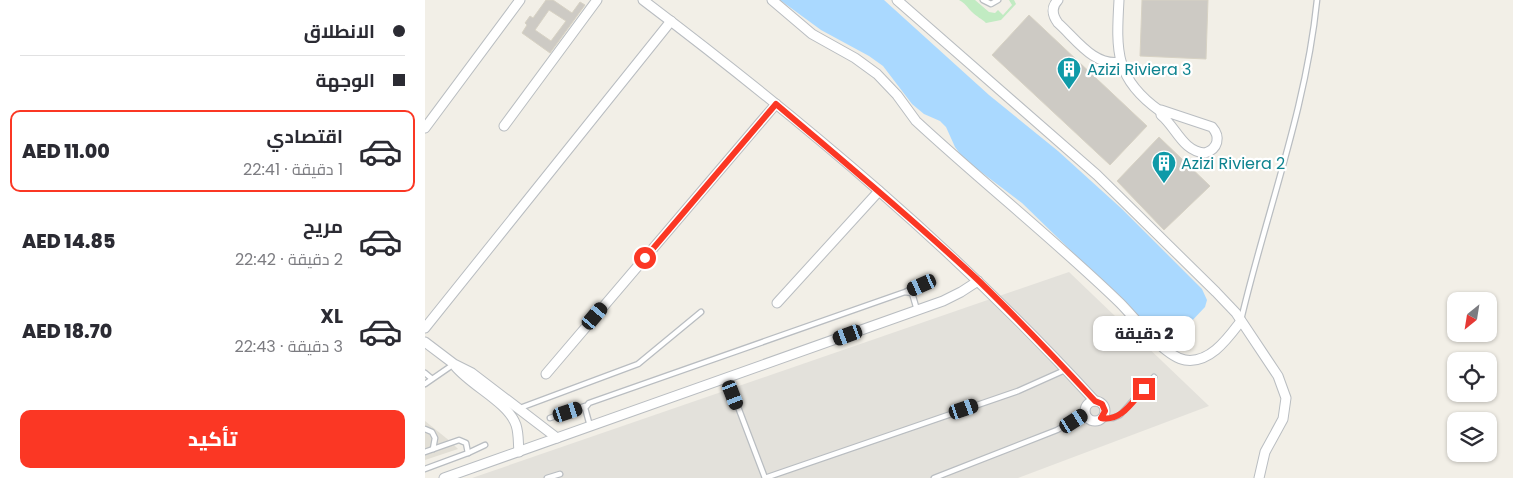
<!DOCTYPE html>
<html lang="ar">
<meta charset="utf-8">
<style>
:root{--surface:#fff;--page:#f7f7f7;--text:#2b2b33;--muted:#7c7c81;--line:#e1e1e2;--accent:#fb3724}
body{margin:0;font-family:Poppins,Cairo,sans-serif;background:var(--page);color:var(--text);direction:rtl;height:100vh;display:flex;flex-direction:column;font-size:19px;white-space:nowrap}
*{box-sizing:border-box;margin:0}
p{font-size:16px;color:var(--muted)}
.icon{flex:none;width:28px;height:28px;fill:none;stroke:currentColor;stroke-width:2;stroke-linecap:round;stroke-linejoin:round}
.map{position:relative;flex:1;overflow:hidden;direction:ltr}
.panel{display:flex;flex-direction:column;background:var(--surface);width:425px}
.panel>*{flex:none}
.top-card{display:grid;align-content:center;height:110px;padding:0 20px;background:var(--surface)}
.needle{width:32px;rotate:210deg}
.fabs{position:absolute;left:1022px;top:292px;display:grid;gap:10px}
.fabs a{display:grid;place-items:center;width:50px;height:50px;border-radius:10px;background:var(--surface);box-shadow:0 1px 4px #0004;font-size:25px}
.end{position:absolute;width:22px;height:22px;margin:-11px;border:6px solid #fb3724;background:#fff;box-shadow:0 0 0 2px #fff}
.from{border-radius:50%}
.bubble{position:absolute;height:35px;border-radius:10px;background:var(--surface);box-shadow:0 1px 4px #0004;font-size:16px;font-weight:800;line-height:35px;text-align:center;direction:rtl}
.car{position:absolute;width:15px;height:30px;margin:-15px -8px;border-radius:6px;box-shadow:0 0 4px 1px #0007;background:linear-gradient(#222 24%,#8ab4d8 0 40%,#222 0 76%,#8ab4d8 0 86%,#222 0)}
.top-card b{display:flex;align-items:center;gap:18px;height:48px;font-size:19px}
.top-card b+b{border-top:1px solid var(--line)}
.top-card i{width:12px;height:12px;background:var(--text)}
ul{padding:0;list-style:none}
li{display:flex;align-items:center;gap:15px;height:82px;margin:0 10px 8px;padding:0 10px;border:2px solid transparent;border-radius:10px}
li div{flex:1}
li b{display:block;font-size:19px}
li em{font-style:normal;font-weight:800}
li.active{border-color:var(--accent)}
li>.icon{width:45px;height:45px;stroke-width:1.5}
.cta{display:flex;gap:10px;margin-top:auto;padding:10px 20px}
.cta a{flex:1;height:58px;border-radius:10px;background:var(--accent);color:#fff;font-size:20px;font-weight:800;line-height:58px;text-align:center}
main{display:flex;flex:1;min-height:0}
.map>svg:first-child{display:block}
.industrial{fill:#e3e1db}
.education{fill:#e2dfd6}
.green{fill:#c1ebc2}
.water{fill:#aad9ff}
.building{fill:#cdcac4;stroke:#d7d2c4;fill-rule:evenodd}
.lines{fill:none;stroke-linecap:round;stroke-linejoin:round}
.service-casing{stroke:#b9bdc1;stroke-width:7}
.minor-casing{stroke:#b9bdc1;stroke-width:11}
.service{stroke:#fff;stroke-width:4.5}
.minor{stroke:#fff;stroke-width:9}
.route{stroke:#fb3724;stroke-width:6}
.labels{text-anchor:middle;stroke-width:4.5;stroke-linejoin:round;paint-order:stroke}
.culture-label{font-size:16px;fill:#0d838f;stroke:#fff;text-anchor:start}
</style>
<main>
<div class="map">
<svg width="1088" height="478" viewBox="0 0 1088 478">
<rect width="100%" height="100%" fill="#f2efe7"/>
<!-- industrial -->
<polygon class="industrial" points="644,272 784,406 593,478 47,478"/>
<!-- education -->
<polygon class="education" points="0,421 26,442 33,449 0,460"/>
<!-- green -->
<path class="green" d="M534,0H550L564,12L570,13L573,10L578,15L587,5L584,0H589L591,4L576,20L561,23C557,19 552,17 547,12C542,7 540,3 534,0Z"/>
<!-- water -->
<polygon class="water" points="355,0 459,0 564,95 633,151 697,209 777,289 782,300 780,307 747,342 740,342 597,203 539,159 530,147 521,127 515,121 499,114 487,104 458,66 444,56 396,30"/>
<!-- building -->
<g class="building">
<path d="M121,0H128L147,13L155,2L160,5L125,53L97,33L102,25L100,23L105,16L108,18ZM124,10L141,21L126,41L110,30Z"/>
<polygon points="717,0 783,0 781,59 715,56"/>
<polygon points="604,15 722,126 685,165 567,55"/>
<polygon points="734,137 785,186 739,230 692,181"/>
</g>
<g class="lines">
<defs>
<g id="service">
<polyline points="558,0 566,4 573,0"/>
<polyline points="482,291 497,285"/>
<path d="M816,320C841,213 881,110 892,0"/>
<polyline points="0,373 6,378"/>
<polyline points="302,378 340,478"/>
<polyline points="0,384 29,364"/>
<polyline points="95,408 213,364 276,312"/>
<polyline points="125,418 160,406"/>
<polyline points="676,418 688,418 695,415 729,377"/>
<polyline points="165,426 160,408 164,403 480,292 487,293 492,310"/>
<polyline points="0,429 7,432 10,438 8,449"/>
<polyline points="0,452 34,440 41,443 43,453"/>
<polyline points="0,469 43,453 60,445"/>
<polyline points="122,478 135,474"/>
<polyline points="340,478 593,391 640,370"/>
<polyline points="509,478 632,430 660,414"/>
</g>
<g id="minor">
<path d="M218,0C378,121 534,252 670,401"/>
<path d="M347,0L387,34L430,58L452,74L472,95L491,121C558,183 630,240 695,303C710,318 740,357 760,360C785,364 803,338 816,321"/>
<polyline points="472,0 672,175 791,292 811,313 853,376 861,398 858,419 840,452 834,478"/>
<path d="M633,0C626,7 627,15 633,23C651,39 669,67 696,62"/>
<path d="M694,0C691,52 690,79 735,111"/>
<path d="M736,110L787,127C796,137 793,149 780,153C758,152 751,127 736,115Z"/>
<polyline points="79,126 172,0"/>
<polyline points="0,128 95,0"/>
<polyline points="352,303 454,191"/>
<polyline points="0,328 246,21"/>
<polyline points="0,342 29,364 47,373 132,438"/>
<path d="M30,366C46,386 83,402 91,425C94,434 93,443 94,452"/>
<polyline points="121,374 351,104"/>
<circle cx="670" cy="411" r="10"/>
<polyline points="19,478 518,301 536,292 553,281"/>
</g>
</defs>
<!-- service casing -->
<use href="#service" class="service-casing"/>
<!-- minor casing -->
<use href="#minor" class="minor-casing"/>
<!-- service -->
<use href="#service" class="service"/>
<!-- minor -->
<use href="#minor" class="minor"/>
</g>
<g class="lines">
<!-- route -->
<path class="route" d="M220,258L351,104C419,162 489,220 554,281C594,320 632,360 670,401L677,404L680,411L676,418C696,422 707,402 719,389"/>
</g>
<!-- icons -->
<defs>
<symbol id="building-pin" viewBox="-11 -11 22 30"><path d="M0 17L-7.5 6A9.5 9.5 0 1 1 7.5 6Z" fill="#0f9aa8" stroke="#fff"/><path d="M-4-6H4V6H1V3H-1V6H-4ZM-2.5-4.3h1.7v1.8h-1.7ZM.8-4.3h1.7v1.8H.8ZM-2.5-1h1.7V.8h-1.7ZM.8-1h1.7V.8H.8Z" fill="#fff"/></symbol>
</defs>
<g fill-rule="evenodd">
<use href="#building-pin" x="630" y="55" width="28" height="38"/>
<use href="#building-pin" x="725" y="149" width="28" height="38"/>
</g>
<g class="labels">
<!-- culture labels -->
<g class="culture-label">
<text x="662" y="75">Azizi Riviera 3</text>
<text x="756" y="169">Azizi Riviera 2</text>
</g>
</g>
</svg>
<div class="fabs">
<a><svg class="needle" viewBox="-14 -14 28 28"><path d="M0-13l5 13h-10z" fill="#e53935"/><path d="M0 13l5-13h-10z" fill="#7c7c81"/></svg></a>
<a><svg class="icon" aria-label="locate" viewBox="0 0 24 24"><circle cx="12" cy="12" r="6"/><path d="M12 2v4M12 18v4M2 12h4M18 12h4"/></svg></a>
<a><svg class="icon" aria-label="layers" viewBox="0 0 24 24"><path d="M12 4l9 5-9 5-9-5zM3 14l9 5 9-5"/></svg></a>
</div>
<i class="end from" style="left:220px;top:258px"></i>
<i class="end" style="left:719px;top:389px"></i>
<div class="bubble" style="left:668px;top:316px;width:102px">2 دقيقة</div>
<i class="car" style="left:497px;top:285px;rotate:246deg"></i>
<i class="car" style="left:170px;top:316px;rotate:40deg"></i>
<i class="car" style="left:423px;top:335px;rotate:250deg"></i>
<i class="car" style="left:308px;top:395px;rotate:159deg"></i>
<i class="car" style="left:539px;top:409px;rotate:71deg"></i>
<i class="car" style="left:143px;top:412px;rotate:72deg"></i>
<i class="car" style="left:649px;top:421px;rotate:57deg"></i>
</div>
<section class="panel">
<div class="top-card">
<b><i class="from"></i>الانطلاق</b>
<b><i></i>الوجهة</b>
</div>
<ul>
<li class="active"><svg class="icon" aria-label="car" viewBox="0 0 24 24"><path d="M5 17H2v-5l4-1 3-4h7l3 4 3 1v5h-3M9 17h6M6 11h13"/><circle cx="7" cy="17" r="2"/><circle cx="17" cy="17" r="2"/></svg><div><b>اقتصادي</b><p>1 دقيقة · 22:41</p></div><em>AED 11.00</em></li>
<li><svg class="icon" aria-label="car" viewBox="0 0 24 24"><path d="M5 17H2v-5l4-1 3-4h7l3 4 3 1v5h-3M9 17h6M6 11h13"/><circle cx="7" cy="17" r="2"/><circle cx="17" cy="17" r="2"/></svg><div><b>مريح</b><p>2 دقيقة · 22:42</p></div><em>AED 14.85</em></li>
<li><svg class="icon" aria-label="car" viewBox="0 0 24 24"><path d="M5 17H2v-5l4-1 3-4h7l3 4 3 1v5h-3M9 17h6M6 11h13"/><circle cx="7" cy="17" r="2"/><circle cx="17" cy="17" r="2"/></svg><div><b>XL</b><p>3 دقيقة · 22:43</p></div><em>AED 18.70</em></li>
</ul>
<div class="cta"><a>تأكيد</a></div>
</section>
</main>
